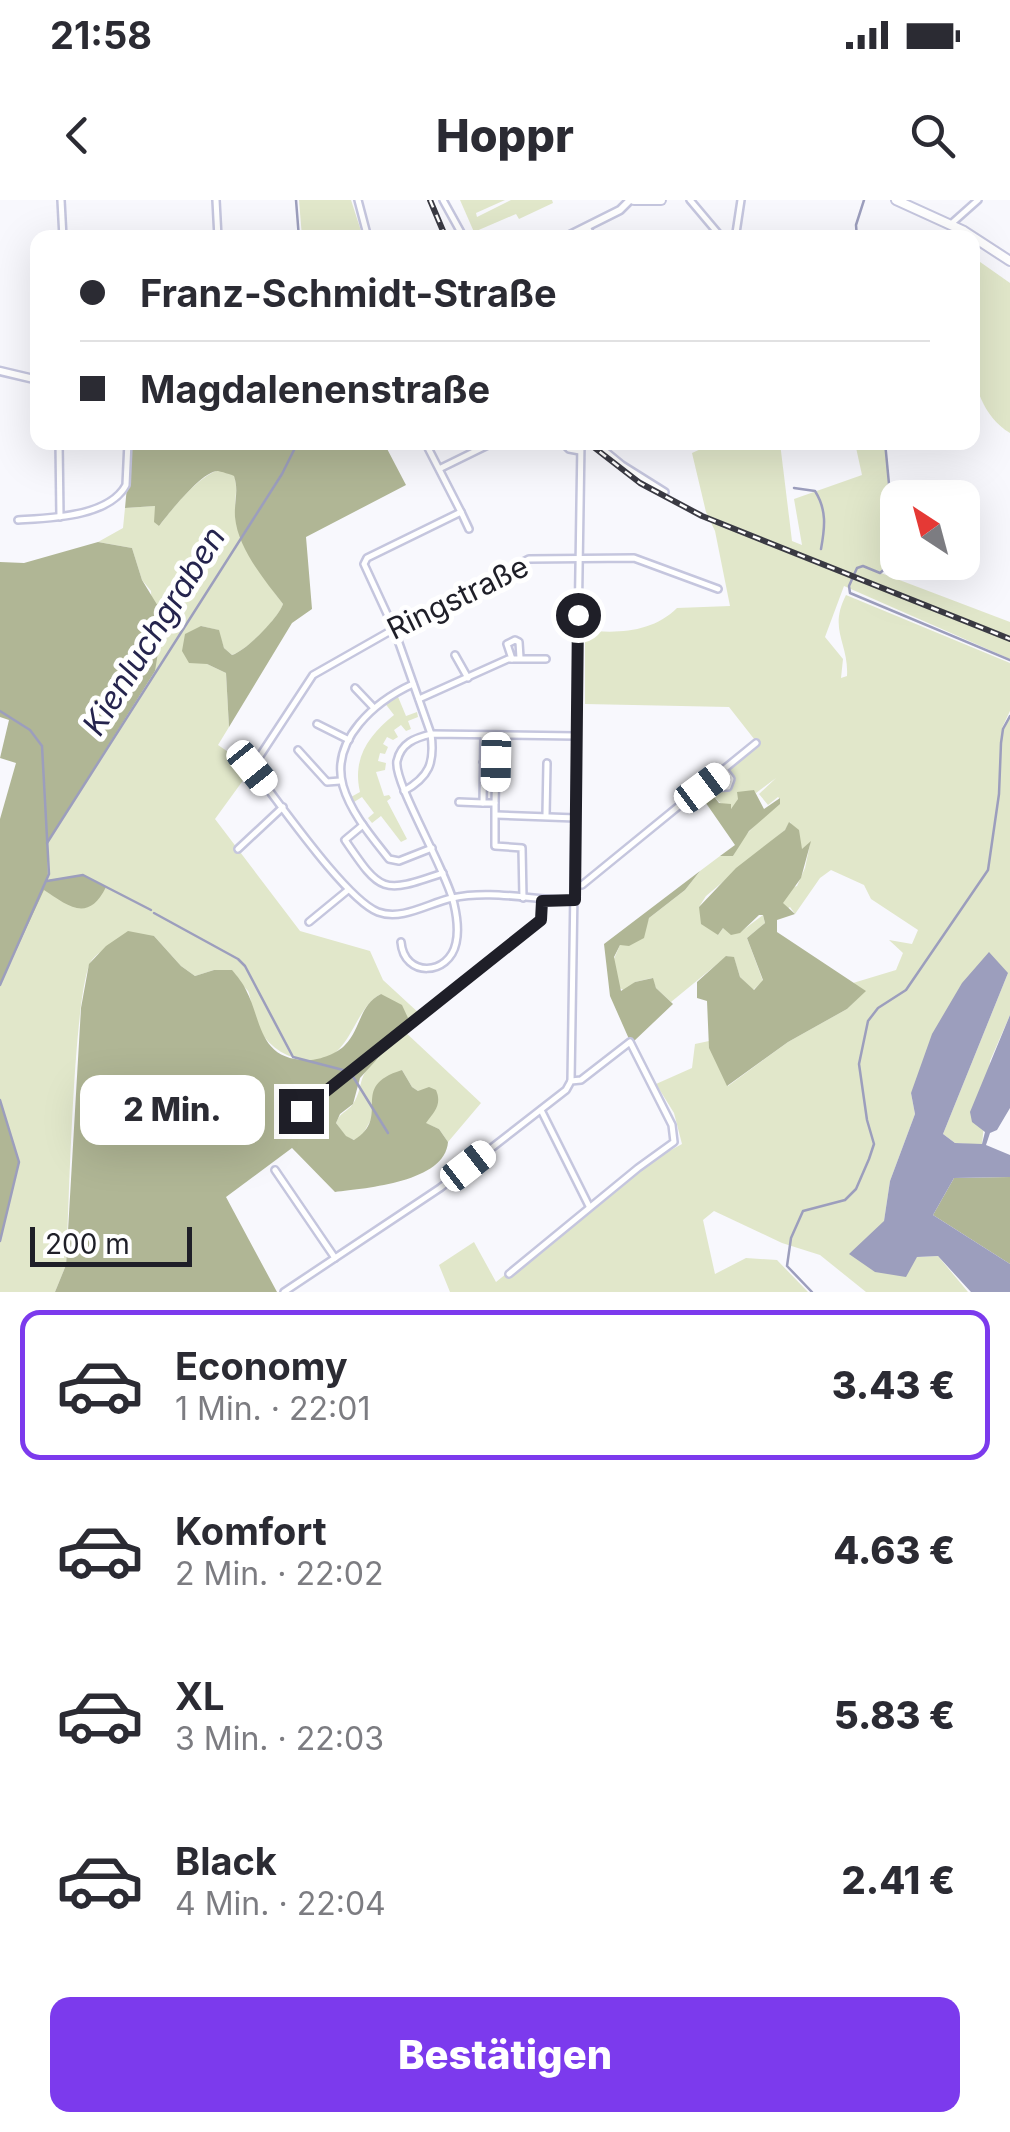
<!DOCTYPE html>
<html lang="de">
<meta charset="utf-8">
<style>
:root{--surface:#fff;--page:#f2f2f3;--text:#2b2b33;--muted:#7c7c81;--line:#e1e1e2;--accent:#7c3aed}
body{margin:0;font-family:Inter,sans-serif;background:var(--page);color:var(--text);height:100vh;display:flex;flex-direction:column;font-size:38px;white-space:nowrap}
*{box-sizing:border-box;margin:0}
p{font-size:32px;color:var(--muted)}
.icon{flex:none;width:55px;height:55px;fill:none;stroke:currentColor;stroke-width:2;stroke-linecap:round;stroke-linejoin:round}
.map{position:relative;height:1092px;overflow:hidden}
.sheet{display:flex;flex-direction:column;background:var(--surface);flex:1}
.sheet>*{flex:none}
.hud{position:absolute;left:30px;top:30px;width:950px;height:220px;border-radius:20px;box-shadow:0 10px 40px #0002;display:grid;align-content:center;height:220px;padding:0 50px;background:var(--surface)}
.needle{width:65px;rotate:324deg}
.buttons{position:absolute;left:880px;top:280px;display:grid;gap:20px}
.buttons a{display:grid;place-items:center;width:100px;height:100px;border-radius:20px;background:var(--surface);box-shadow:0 10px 40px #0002;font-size:50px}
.scale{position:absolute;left:30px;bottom:25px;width:162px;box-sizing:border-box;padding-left:10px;border:5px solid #1f1f28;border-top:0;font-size:28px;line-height:35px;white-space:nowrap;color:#1f1f28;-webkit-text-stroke:8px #fff;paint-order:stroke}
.end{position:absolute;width:45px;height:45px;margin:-22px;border:12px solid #1f1f28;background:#fff;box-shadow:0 0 0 5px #fff}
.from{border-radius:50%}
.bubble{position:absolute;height:70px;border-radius:20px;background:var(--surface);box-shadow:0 10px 40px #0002;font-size:32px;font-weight:800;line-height:70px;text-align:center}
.car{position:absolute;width:30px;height:60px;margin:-30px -15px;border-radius:12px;box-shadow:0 0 8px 2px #0007;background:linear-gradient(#fff 24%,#345 0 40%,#fff 0 76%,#345 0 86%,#fff 0)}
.hud b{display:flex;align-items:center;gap:35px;height:95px;font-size:38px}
.hud b+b{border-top:2px solid var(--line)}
.hud i{width:25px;height:25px;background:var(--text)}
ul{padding:18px 0 0;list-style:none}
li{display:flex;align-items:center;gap:30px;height:150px;margin:0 20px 15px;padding:0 30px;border:5px solid transparent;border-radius:20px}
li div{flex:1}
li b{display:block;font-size:38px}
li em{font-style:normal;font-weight:800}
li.on{border-color:var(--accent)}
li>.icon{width:90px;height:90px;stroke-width:1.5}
.button{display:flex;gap:20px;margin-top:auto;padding:20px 50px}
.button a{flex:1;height:115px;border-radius:20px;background:var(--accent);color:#fff;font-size:40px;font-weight:800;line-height:115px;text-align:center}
.status{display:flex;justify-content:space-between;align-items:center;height:70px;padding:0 50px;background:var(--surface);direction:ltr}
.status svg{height:28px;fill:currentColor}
header{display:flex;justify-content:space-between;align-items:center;height:130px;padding:0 50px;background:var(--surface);font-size:45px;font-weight:800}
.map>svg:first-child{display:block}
.green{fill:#e1e7ca}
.forest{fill:#b0b695}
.water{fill:#9c9ebd}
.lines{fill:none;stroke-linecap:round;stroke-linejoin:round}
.stream{stroke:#9c9ebd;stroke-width:2.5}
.minor-casing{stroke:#c5c6de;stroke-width:10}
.tertiary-casing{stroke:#c5c6de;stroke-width:11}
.primary-casing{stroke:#c5c6de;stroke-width:12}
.minor{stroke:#fff;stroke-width:5}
.tertiary{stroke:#fff;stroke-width:6}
.primary{stroke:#fff;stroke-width:8}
.rail-casing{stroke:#3a3a43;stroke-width:6}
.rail{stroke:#fff;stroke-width:2.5;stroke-dasharray:8;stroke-linecap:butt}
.route{stroke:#1f1f28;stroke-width:12}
.labels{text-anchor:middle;stroke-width:10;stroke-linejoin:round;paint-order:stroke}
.street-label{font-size:30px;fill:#1f1f28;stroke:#fff}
.water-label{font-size:32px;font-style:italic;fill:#25244e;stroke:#fff}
</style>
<div class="status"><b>21:58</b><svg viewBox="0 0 49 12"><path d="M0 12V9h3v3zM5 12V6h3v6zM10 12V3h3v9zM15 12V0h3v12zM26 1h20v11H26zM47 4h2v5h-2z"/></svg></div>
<header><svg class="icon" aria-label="back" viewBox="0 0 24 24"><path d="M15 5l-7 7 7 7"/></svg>Hoppr<svg class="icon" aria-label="search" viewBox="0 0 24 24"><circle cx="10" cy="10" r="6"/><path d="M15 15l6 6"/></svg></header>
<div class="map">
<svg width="1010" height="1092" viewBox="0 0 1010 1092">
<rect width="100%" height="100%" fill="#f8f8fd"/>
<!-- green -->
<g class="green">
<polygon points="299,0 351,0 363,37 302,37"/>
<polygon points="460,0 505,0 476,13 477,17 511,0 552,0 553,3 519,19 516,14 474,32"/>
<path d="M973,57L1010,83V233C956,199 972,113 973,57Z"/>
<path d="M714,243H780L792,341L802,345L794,299L862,275L855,243H885L895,347L881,373L1010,422V459L844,386L825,437L843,459L841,478L847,476C849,443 828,430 846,395L1010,463V511L1002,528L1010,516V815L990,861L982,945L955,943L943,934L1008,773L911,893L915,914L890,981L884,1021L917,1057L938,1056L968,1092H866L820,1055L782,1043L714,1011L703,1020L715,1074L746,1058L777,1060L808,1092H450L439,1065L474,1042L496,1082L638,968L682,944L674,913L656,884L692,868L695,844L709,841L728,886L788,842L847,809L865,791L853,783L896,770L903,753L889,740L912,744L918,730L871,699L864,685L831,670L820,678L795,714L790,707L771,718L772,694L797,686L805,668L810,644L802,650L790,622L785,630L706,696L699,707L718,735L723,728L739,733L763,715L765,723L747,738L763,781L753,790L740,777L734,758L727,756L671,802L656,788L652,778L635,782L625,791L618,787L613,761L620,745L634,741L643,734L649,718L685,690L700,671L720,656H733L743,638L780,599L778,597L768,605L759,594L776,578L756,593L753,590L738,599L735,608L730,609L719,602L712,594L700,592L726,589L735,577L729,569L758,544L729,507L585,504V430C618,434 653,432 677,408L730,406L715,331L706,312L692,253Z"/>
<path d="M219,270L234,275C239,290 233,302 236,316C240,346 265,380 283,404C279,418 246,451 232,455L224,448L218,430L201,426L207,464L226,473L229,527L218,545L252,568L215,619L300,731L370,751L383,780L421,815L403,830L481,903L448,942L439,929L425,923L418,891L412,887L402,870L372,905L374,914L363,934L355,940L346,937L336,923C340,912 347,912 353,904C365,886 355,876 379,858L381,794C349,810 351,876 295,858C273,851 260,836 253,814C251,808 251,797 248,791C242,783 223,776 214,770L195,776L181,766L154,736C131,741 108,741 92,760C73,785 69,1018 66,1065L55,1092H0V1041L19,962L0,900V785L47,681V643L155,471L151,391L142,380L132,348L98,342L123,328L125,308L155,306L159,326C173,308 198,276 219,270Z"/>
<path d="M396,492L406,516L417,512L418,517L408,521L411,529L406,531L401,525L394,530L398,537L393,540L387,537L383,544L388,547L385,554L380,553L378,561L386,563L385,570L376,572L384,596L389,595L391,598L387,601L407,639L401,642L381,616L372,623L368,618L374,613L362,597L354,602L351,597L360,592C352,558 369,535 394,515L384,502Z"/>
</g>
<!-- forest -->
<g class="forest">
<path d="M131,243H384L406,285L306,337L312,409L292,423L229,527L226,473L207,464L189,463L182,451L185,434L201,426L219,430L224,448L232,455C246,451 279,417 283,404C264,379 238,349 235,317C234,301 239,291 234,276C233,275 219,271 218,271C203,270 169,313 159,326L154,322L155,306L125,308Z"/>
<path d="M98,342L132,348L142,380L164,416L155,471L47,643L48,680L83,675L106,687C88,724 67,705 44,690L0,785V619L16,563L0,558L9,520L0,517V362L24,363Z"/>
<polygon points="754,590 764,609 780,598 780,604 749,631 733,656 720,656 735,645 699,593 712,594 719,603 731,604 731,609 738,599 737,592"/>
<polygon points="789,622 799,630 802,649 811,641 801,678 783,703 795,714 777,720 777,732 866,791 847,809 788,842 727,886 709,848 707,801 697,798 697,782 726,756 734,757 740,777 754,790 763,780 747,738 765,723 763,715 759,715 740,733 731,735 723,728 718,735 701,724 699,707 736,668 785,630"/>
<polygon points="700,671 685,690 649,718 644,738 629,746 620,745 614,757 621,791 635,782 653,778 656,788 673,804 633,842 629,839 610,796 604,744"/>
<path d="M128,731L154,736L181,766L195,776L214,770H232C237,776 243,783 246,790C262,820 258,861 309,860C320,860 338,853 345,845C361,829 359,805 381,794L402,805L408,818L389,846L360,878L353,904L340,914L336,923L346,936L354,940C393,916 347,887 402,870L412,887L418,891L429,887L436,890C442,904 435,911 426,923L439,929L448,942C445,982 367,988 335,992L292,948L226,997L277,1092H55L66,1065L81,808L89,764L106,746Z"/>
<polygon points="0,900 19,962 0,1041"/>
<polygon points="1010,977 1010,1064 933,1015 954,978"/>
</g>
<!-- water -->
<polygon class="water" points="989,752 1008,773 943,934 955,943 982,944 985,932 972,922 970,912 1010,815 1010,908 997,930 990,933 986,945 1010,955 1010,977 954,978 933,1015 1010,1064 1010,1092 971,1092 938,1056 917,1057 906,1077 875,1072 849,1054 884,1021 890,981 915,914 911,893 932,834 962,783"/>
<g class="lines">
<!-- stream -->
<g class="stream">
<polyline points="296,0 299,38"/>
<polyline points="857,38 856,25 864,0"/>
<polyline points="885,242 895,347 887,367 880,373 863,366 857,368 849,386 850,393 1010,460"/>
<path d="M794,288L815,291C827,310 825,327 821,349"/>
<polyline points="0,511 30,530 42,546 49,674 0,785"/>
<polyline points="47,643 282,274 298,242"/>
<polyline points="47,681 83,675 151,710"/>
<polyline points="154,713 238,759 245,766 293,857 347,871"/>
<polyline points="352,875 388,933"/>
<polyline points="0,900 19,962 0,1041"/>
<polyline points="812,1092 787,1066 791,1038 803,1011 845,1000 856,989 869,959 874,944 867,920 859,864 868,821 878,808 906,790 988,670 999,594 1001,543 1003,529 1010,516"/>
</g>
<defs>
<g id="minor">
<polyline points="61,0 63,38"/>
<polyline points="216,0 218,38"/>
<polyline points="358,0 368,38"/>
<polyline points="443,0 464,38"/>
<polyline points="690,0 722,38"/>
<polyline points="951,24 978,0"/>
<polyline points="587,27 593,38"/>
<polyline points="732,38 736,33 741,0"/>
<polyline points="59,242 60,317"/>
<polyline points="562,242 569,249 580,251"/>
<polyline points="594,242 622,265 665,292"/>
<polyline points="441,268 494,242"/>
<polyline points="461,312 469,329"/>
<path d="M18,320C50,318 109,317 126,285L128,242"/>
<polyline points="455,455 468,478"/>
<polyline points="512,459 507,444 515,440 519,442 520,458"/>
<path d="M413,484C376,501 330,539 343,586C351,613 371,636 389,659L399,661L432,648"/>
<polyline points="355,488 374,508"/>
<polyline points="419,499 508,459 546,459"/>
<polyline points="317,524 349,540"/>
<polyline points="298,550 327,582 340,581"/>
<polyline points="483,562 496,563 495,603 483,603 484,536"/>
<polyline points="702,588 728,587 731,579 725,571"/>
<path d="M404,591C429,577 435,563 431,534L394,429L364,364L367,358L461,312L425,242"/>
<polyline points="459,602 483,603"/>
<polyline points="495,603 495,646 522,648 523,698"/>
<polyline points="496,615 576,618"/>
<polyline points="546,615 547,563"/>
<path d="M363,625L345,640C381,693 382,694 443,673"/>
<polyline points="238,649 283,607"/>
<polyline points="575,684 582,685 756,543"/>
<path d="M575,700C535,701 492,689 452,698C429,703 402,721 378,712C345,699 277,599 252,568L313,475L394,429L529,359L634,358L718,389"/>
<polyline points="309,722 348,690"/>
<path d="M401,742C404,778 449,776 456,743C459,730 457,717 454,704C447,671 393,582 397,561C401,543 415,538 431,534L576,536"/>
<polyline points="571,881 581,242"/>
<polyline points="541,910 589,1006"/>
<polyline points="301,911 541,720 542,701"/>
<polyline points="275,970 335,1058"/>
<polyline points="284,1092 440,988 566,890 571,881 581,880 630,842 672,925 674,942 638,968 509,1074"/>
</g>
<g id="tertiary">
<polyline points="564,38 620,10 630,0"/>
<polyline points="0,171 38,180"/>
</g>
<g id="primary">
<polyline points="634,0 661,0"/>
<polyline points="896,0 964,31 1010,61"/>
</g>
</defs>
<!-- minor casing -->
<use href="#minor" class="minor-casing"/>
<!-- tertiary casing -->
<use href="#tertiary" class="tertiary-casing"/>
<!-- primary casing -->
<use href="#primary" class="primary-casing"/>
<!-- minor -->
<use href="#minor" class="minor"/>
<!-- tertiary -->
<use href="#tertiary" class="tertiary"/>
<!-- primary -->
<use href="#primary" class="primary"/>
<defs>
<g id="rail">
<polyline points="430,0 446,38"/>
<polyline points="587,242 640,283 702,316 1010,439"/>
</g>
</defs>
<!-- rail casing -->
<use href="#rail" class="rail-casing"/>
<!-- rail -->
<use href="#rail" class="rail"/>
</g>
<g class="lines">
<!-- route -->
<polyline class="route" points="301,911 541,720 542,701 575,700 578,415"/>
</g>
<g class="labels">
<!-- street labels -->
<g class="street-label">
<text transform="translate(458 398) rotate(-26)" y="10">Ringstraße</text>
</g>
<!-- water labels -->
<g class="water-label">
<text transform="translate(154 431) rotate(-58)" y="11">Kienluchgraben</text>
</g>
</g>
</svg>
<div class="buttons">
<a><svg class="needle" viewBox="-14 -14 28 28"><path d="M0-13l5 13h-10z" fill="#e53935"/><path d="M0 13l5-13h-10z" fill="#7c7c81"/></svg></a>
</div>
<div class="scale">200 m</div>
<i class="end from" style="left:578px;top:415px"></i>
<i class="end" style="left:301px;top:911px"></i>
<div class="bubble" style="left:80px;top:875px;width:185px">2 Min.</div>
<i class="car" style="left:496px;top:562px;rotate:181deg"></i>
<i class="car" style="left:252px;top:568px;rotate:141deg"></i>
<i class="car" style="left:702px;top:588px;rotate:53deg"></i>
<i class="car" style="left:468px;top:966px;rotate:52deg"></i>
<div class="hud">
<b><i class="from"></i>Franz-Schmidt-Straße</b>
<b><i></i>Magdalenenstraße</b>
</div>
</div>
<section class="sheet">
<ul>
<li class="on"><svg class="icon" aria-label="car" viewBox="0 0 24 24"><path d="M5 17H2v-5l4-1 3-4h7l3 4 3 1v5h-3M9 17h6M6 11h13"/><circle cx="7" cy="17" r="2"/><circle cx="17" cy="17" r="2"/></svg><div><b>Economy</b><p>1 Min. · 22:01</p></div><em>3.43 €</em></li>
<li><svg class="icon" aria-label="car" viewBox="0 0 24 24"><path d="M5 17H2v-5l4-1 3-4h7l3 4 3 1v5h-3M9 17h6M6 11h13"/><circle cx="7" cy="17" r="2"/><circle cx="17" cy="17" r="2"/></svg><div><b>Komfort</b><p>2 Min. · 22:02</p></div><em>4.63 €</em></li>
<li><svg class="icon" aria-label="car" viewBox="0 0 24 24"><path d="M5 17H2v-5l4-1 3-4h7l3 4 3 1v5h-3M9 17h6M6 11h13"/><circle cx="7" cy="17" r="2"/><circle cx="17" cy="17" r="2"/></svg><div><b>XL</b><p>3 Min. · 22:03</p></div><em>5.83 €</em></li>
<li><svg class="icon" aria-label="car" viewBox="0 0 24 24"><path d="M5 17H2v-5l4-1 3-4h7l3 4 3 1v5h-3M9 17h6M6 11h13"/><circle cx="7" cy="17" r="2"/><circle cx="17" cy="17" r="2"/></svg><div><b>Black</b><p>4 Min. · 22:04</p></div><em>2.41 €</em></li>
</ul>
<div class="button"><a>Bestätigen</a></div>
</section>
